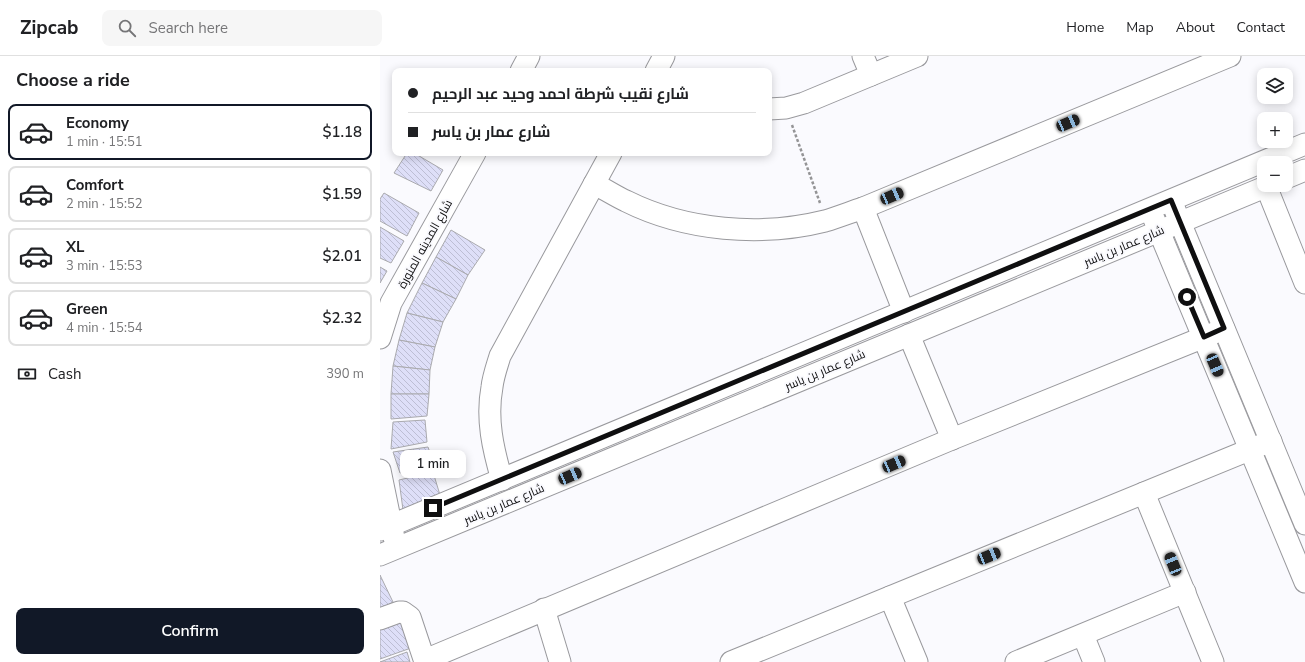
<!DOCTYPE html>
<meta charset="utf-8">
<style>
:root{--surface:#fff;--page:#f6f6f6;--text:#202124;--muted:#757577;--line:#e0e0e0;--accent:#111827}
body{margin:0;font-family:"Nunito Sans",Cairo,sans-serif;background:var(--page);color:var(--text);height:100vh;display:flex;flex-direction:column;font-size:15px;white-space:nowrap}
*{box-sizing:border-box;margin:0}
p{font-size:13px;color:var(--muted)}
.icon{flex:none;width:22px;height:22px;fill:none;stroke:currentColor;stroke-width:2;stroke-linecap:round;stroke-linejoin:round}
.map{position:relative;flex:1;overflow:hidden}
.sheet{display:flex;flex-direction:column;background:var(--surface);width:380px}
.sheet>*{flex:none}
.hud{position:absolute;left:12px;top:12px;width:380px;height:88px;border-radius:8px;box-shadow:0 2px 10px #0003;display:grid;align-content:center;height:88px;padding:0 16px;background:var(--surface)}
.controls{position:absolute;left:877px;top:12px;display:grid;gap:8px}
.controls a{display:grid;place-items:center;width:36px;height:36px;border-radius:8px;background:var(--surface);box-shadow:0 2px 10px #0003;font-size:20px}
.end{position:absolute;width:18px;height:18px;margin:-9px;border:5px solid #0f0f10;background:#fff;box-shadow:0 0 0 2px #fff}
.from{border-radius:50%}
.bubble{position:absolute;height:28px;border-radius:8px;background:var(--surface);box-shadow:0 2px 10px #0003;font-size:13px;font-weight:600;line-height:28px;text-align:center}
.car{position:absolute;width:12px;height:24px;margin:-12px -6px;border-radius:5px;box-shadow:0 0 3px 1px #0007;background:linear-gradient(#222 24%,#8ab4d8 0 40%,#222 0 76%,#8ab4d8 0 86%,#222 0)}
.hud b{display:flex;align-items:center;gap:14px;height:38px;font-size:15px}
.hud b+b{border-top:1px solid var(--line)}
.hud i{width:10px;height:10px;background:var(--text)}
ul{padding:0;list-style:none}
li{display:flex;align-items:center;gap:12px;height:56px;margin:0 8px 6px;padding:0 8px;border:2px solid var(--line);border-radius:8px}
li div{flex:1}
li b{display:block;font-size:15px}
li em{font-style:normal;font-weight:600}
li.selected{border-color:var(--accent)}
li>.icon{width:36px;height:36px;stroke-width:1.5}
h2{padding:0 16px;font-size:18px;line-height:48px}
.pay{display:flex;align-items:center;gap:10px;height:44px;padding:0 16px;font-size:15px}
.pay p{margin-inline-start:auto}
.primary-button{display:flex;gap:8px;margin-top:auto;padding:8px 16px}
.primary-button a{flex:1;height:46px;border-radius:8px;background:var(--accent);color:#fff;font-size:16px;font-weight:600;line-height:46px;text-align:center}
header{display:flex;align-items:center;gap:24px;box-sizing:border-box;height:56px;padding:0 20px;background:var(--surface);border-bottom:1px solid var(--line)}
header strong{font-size:19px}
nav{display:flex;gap:22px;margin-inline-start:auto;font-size:14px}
.search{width:280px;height:36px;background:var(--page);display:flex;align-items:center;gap:10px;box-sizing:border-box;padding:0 14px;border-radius:8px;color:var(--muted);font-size:15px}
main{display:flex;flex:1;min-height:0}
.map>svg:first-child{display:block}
.building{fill:url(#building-back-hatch);stroke:#aaaaae}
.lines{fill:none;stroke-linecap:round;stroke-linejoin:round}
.minor-casing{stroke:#99999d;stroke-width:23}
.path{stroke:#949496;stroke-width:2.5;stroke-dasharray:3 2;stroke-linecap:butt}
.minor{stroke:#fff;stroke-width:21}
.route{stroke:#0f0f10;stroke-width:5}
.labels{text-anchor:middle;stroke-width:4;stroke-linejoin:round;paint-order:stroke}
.street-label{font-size:12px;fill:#0f0f10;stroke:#fafafe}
</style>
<header>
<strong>Zipcab</strong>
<div class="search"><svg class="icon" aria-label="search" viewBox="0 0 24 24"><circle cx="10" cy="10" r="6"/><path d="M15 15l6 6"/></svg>Search here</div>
<nav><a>Home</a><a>Map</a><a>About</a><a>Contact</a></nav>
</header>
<main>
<section class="sheet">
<h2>Choose a ride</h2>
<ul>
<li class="selected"><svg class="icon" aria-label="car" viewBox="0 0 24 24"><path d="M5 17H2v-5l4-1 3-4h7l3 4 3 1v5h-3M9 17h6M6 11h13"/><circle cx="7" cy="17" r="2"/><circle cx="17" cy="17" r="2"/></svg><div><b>Economy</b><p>1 min · 15:51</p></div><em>$1.18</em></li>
<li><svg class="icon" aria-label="car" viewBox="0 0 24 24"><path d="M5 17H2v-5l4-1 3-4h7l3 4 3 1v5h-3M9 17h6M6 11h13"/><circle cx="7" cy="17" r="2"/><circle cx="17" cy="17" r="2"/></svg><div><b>Comfort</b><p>2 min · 15:52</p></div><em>$1.59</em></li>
<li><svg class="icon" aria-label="car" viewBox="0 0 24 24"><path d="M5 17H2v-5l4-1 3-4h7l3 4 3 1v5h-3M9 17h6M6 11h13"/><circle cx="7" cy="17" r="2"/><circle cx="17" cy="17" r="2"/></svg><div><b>XL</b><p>3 min · 15:53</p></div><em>$2.01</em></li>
<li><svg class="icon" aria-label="car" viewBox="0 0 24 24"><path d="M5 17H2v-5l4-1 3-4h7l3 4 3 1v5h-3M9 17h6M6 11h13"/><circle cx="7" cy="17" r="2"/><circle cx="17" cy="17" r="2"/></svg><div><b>Green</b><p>4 min · 15:54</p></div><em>$2.32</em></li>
</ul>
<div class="pay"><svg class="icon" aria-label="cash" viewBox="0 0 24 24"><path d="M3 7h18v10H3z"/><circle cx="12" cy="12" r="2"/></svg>Cash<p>390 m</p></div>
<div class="primary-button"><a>Confirm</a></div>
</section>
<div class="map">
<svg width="925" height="606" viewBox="0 0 925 606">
<defs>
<pattern id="building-back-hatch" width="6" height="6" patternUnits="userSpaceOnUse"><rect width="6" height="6" fill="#dedff8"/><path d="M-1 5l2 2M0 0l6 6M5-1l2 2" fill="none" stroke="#bdbed4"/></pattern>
</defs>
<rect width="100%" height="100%" fill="#fafafe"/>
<!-- building -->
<g class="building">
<polygon points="27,97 34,97 63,114 51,135 14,117"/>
<polygon points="4,137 39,157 27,180 0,165 0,143"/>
<polygon points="0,171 24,185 11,207 0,202"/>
<polygon points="71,174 105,194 88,219 56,201"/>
<polygon points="56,201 88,219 76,243 42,227"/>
<polygon points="0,211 7,215 0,227"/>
<polygon points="42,227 76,243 63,266 27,257"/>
<polygon points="27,257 63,266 55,291 19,284"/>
<polygon points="19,284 55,291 50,314 13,310"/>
<polygon points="13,310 50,314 49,338 11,338"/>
<polygon points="11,338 49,338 47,360 11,363"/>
<polygon points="45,364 47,386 11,393 13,366"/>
<polygon points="48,391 54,408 20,417 13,396"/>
<polygon points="53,416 60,439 23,454 19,424"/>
<polygon points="0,519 13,546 0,553"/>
<polygon points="24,566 31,592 0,603 0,573"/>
<polygon points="27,596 30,606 0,606"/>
</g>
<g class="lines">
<defs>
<g id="minor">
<polyline points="483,0 491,19"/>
<polyline points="141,15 149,0"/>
<polyline points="276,15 284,0"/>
<polyline points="389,53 406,52 424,47 537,0"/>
<polyline points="906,122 925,114"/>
<path d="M214,128C225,133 235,140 246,145C306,175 381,181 445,165C458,161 471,156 483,152L850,0"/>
<polyline points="886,130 925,227"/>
<polyline points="483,152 524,256"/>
<polyline points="795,154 925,468"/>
<polyline points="774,163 925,526"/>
<polyline points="529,279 572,383"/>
<polyline points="0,282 11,247 95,97"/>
<polyline points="0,414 14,482"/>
<path d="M122,424C113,393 106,363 112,331C113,321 117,310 120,300L231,97"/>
<polyline points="764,437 833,606"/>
<polyline points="0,474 925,88"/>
<polyline points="0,499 890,129"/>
<polyline points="510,541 537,606"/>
<polyline points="164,553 180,606"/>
<polyline points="0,563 19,556 23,556 30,561 45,606"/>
<polyline points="703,579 714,606"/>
<polyline points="45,604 572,383 844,273"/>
<polyline points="351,606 891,385"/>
<polyline points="636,606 805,536"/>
</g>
</defs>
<!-- minor casing -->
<use href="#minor" class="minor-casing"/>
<!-- path -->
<polyline class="path" points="412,69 440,147"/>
<!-- minor -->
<use href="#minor" class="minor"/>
</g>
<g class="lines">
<!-- route -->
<polyline class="route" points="53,452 791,144 844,272 824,281 807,241"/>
</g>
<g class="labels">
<!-- street labels -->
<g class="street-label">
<text transform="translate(45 188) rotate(-61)" y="4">شارع المدينه المنورة</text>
<text transform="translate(744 190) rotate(-23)" y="4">شارع عمار بن ياسر</text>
<text transform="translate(445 314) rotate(-23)" y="4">شارع عمار بن ياسر</text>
<text transform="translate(124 448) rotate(-23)" y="4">شارع عمار بن ياسر</text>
</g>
</g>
</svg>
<div class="controls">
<a><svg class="icon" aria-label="layers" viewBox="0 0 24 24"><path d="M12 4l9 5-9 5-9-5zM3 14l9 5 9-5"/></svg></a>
<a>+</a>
<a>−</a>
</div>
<i class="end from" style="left:807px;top:241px"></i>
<i class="end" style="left:53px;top:452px"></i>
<div class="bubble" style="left:20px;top:394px;width:66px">1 min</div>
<i class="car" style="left:688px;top:67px;rotate:67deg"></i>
<i class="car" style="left:512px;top:140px;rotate:67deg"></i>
<i class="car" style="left:835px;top:309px;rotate:157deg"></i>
<i class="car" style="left:514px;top:408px;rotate:67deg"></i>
<i class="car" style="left:190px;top:420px;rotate:67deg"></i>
<i class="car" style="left:609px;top:500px;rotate:68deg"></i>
<i class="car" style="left:793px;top:508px;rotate:338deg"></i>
<div class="hud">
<b><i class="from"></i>شارع نقيب شرطة احمد وحيد عبد الرحيم</b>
<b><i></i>شارع عمار بن ياسر</b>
</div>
</div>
</main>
